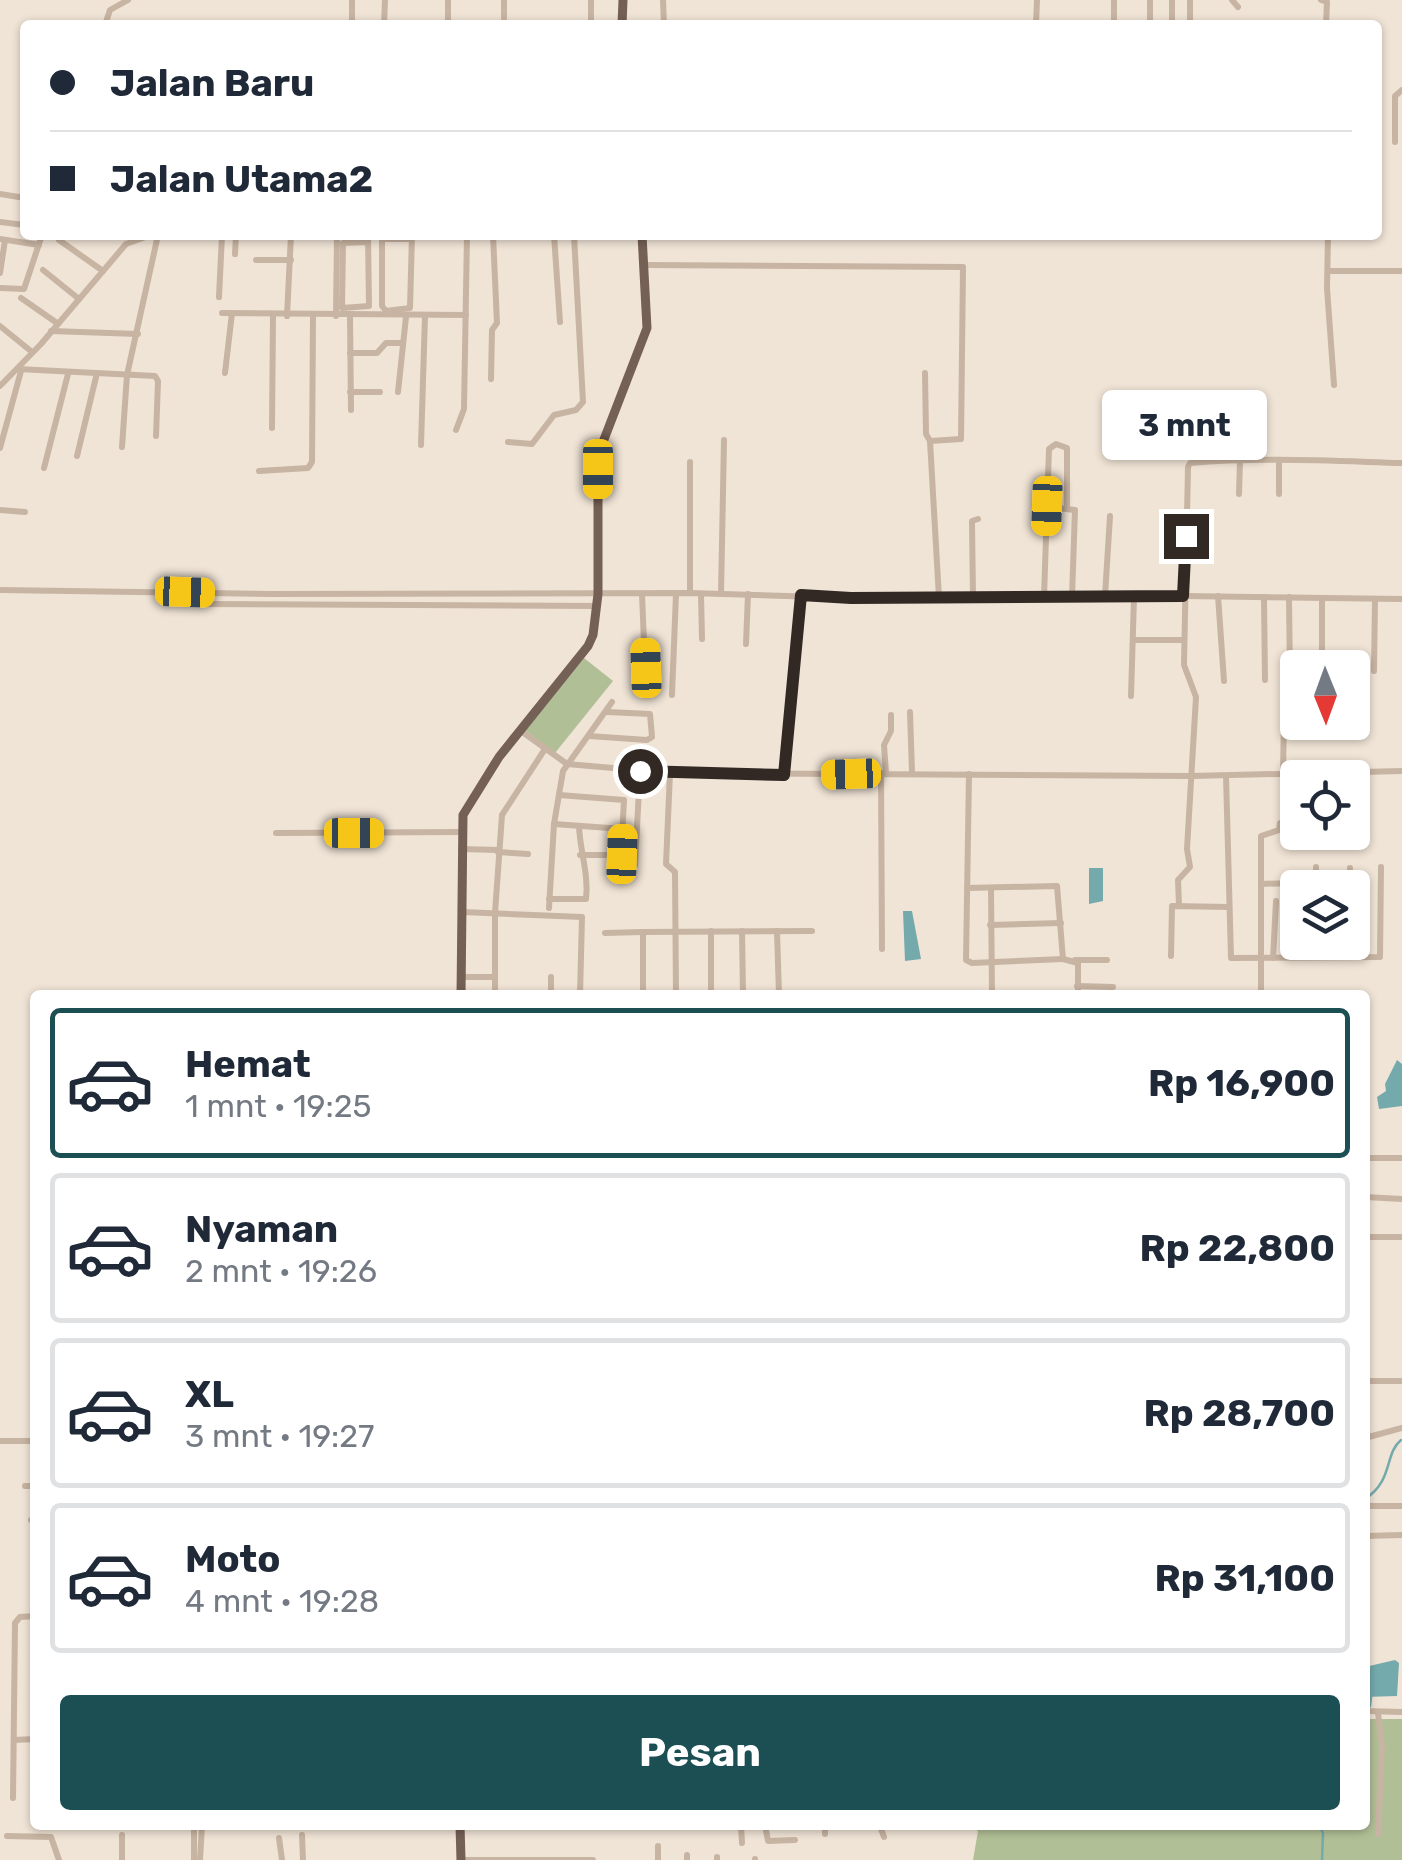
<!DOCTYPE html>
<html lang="id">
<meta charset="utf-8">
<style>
:root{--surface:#fff;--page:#f6f6f7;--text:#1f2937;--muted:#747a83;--line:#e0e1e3;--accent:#1b4f53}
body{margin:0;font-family:Rubik,sans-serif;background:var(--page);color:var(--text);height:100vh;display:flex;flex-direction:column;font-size:38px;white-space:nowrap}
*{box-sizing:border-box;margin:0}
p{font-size:32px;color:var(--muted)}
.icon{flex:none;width:55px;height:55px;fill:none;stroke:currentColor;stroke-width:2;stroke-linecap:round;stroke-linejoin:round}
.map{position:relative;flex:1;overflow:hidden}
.details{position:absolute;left:30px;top:990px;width:1340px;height:840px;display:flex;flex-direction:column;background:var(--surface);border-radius:10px;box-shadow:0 2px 8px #0004}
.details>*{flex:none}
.hud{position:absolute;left:20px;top:20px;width:1362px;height:220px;border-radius:10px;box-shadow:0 2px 8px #0004;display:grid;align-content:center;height:220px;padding:0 30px;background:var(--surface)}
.needle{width:65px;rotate:179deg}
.fabs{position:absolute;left:1280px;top:650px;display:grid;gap:20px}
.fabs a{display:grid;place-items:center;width:90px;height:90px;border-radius:10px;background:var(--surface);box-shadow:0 2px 8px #0004;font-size:50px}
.end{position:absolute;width:45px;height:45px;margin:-22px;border:12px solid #322925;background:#fff;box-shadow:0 0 0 5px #fff}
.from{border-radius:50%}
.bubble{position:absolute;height:70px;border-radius:10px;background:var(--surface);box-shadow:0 2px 8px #0004;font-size:32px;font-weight:700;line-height:70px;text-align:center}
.car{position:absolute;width:30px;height:60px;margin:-30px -15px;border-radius:12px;box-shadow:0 0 8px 2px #0007;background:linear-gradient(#f5c518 24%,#345 0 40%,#f5c518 0 76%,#345 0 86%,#f5c518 0)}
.hud b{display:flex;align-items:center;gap:35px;height:95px;font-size:38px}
.hud b+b{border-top:2px solid var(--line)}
.hud i{width:25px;height:25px;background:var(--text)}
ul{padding:18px 0 0;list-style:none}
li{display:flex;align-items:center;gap:30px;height:150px;margin:0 20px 15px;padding:0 10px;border:5px solid var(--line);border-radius:10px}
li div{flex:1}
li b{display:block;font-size:38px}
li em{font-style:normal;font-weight:700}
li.on{border-color:var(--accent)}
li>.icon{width:90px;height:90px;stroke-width:1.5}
.primary-button{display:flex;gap:20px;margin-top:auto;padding:20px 30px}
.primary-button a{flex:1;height:115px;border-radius:10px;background:var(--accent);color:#fff;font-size:40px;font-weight:700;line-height:115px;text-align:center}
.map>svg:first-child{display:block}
.green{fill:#b1bf96}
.water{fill:#75aaad}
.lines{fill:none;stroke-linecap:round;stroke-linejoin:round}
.stream{stroke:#75aaad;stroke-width:2.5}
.minor{stroke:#c8b4a2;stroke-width:6}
.primary{stroke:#756055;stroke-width:9}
.route{stroke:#322925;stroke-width:12}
</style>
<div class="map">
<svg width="1402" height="1860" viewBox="0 0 1402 1860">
<rect width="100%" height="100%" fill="#f0e4d6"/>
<!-- green -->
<g class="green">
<polygon points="584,658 613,681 555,753 525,730"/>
<polygon points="1365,1719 1402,1719 1402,1860 973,1860 978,1831 970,1825 1365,1825"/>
</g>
<!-- water -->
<g class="water">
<polygon points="1089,868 1103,868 1103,901 1089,904"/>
<polygon points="903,911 912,911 921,959 905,961"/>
<polygon points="1397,1060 1402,1064 1402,1106 1379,1109 1377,1097 1386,1091 1385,1084"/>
<polygon points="1395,1660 1399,1663 1397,1696 1365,1697 1365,1667"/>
</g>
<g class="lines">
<!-- stream -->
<g class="stream">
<path d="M1365,1499C1394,1480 1384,1454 1401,1440"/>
<polyline points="1365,1708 1370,1706 1371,1697"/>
<polyline points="1319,1825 1323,1833 1322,1860"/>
</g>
<!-- minor -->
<g class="minor">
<polyline points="448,0 448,25"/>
<polyline points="663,0 664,25"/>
<polyline points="1150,0 1150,25"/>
<polyline points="1172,0 1172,25"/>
<polyline points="1190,0 1190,25"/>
<polyline points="1232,0 1238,7"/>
<polyline points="1321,0 1327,2 1326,25"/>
<polyline points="504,18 504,0"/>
<polyline points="105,25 110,10 128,0"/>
<polyline points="352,25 352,0"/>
<polyline points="384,25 385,0"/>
<polyline points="591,25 591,0"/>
<polyline points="1036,25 1037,0"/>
<polyline points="1114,25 1114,0"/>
<polyline points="1395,142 1395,96 1402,90"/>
<polyline points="0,194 25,198"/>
<polyline points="0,222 25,225"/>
<polyline points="554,235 560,322"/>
<polyline points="1328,235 1327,288 1334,385"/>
<polyline points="0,239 39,245"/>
<polyline points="412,239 382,239 382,306 386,311 410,308 412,235"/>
<polyline points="59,240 103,271"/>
<polyline points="368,242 343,243 342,308 369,306 368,235"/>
<polyline points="235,254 236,235"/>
<polyline points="256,260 291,260"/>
<polyline points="644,265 963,267 961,439 930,441"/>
<polyline points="43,270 79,299"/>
<polyline points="1328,271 1402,271"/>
<polyline points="0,273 5,240"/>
<polyline points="0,288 24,289 42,235"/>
<polyline points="219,297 222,235"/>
<polyline points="21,298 57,323"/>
<polyline points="222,313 466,315"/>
<polyline points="350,315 351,410"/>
<polyline points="287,316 291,235"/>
<polyline points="336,316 337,235"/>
<polyline points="0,326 32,352"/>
<polyline points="51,331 138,334"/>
<polyline points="350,353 377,353 386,343 403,343"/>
<polyline points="18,369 155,376 158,381 156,436"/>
<polyline points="225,373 232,313"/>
<polyline points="925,373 926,434 930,441 939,598"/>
<polyline points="491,379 492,330 497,323 493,235"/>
<polyline points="0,386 41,344 126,244 151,235"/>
<polyline points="350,392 380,392"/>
<polyline points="398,392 406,317"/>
<polyline points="272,428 273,316"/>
<polyline points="456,430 464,409 467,235"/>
<polyline points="508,442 532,444 554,415 576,410 583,402 574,235"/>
<polyline points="421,445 425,316"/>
<polyline points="122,447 127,375 158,235"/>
<polyline points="0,448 21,371"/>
<polyline points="77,456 97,373"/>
<polyline points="1279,460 1279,494"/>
<polyline points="690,462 690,593"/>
<polyline points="44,468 68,374"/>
<polyline points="259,471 308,468 312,462 313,316"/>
<polyline points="1239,494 1240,461"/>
<polyline points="1047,507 1075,510 1072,597"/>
<polyline points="0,510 25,512"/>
<polyline points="0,590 269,594 690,593 851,598 1183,596 1402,599"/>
<polyline points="642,594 645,668"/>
<polyline points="701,594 702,639"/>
<polyline points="721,594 724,440"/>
<polyline points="1105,596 1110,516"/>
<polyline points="1218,596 1224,681"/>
<polyline points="1044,597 1049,449 1056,444 1067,448 1067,507"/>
<polyline points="1264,597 1265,680"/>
<polyline points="1289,597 1290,679 1298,683"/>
<polyline points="973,598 972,521 978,519"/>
<polyline points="195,604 596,606"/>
<polyline points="1134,640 1184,640"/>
<polyline points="746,644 748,594"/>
<polyline points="1322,668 1322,598"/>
<polyline points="1374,671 1375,599"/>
<polyline points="672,695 676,594"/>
<polyline points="1131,696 1134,597"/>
<polyline points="910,712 912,773"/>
<polyline points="521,731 567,764 670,773 1191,776 1402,771"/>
<polyline points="589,736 647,740 652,737 650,714 607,712"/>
<polyline points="670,773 666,864 675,872 676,995"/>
<polyline points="881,773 882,949"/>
<polyline points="886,773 884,745 891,731 891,715"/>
<polyline points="969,774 966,960 972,963 1063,959"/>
<polyline points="1283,774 1284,716"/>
<polyline points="784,775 801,595"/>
<polyline points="1226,776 1231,958 1380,957 1381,867"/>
<polyline points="559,795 624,800 621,855 580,855"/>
<polyline points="554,824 623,829"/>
<polyline points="276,833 461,832"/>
<polyline points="461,849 498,850"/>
<polyline points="498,852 528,854"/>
<polyline points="635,865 640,771"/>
<polyline points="1316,867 1316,888"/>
<polyline points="1261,883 1261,836 1279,830 1280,823"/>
<polyline points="967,888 1057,886 1063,959 1078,963 1078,995"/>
<polyline points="1350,888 1350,868"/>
<polyline points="991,889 992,995"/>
<path d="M549,899H586C589,874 580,852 579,826"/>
<path d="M1179,905L1178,880L1190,867L1187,849L1196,697L1184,665L1188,467L1190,463C1261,457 1332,461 1402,463"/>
<polyline points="549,908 554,824 563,771 612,702"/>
<polyline points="462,912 582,917 580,995"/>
<polyline points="990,925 1061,923"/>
<polyline points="711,931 711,995"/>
<polyline points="742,931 743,995"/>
<polyline points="777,931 779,995"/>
<polyline points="605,933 643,932"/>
<polyline points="1317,942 1317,957"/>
<polyline points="1171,956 1172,906 1229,907"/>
<polyline points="1349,957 1350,942"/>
<polyline points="1273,958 1276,901"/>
<polyline points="1075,960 1107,960"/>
<polyline points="461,977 494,977"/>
<polyline points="1077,986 1113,987"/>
<polyline points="600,993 600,995"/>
<polyline points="495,995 495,913 502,815 545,749"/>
<polyline points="551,995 551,977"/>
<polyline points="643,995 643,932 812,931"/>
<polyline points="1261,995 1261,884 1290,883"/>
<polyline points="1365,1158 1402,1158"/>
<polyline points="1365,1197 1402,1199"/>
<polyline points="1365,1237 1402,1237"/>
<polyline points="1365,1381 1402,1381"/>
<polyline points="1365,1438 1402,1428"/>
<polyline points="0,1441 35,1441"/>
<polyline points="25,1486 35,1486"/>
<polyline points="1365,1506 1402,1506"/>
<polyline points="31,1520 35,1520"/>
<polyline points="1365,1536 1402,1535"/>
<polyline points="1365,1711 1402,1712"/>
<polyline points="14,1740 35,1739"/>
<polyline points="13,1798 15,1623 20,1617 35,1616"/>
<polyline points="741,1825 742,1843"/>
<polyline points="765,1825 768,1841 795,1840"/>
<polyline points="848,1825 880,1826 884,1837"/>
<polyline points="825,1834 825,1825"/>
<polyline points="1378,1834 1382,1745 1378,1713"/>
<polyline points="122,1835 122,1860"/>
<polyline points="302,1835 303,1860"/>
<polyline points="7,1836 51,1837 59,1860"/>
<polyline points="279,1838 282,1860"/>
<polyline points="658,1846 658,1860"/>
<polyline points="194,1860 194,1828"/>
<polyline points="200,1860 202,1825"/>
<polyline points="461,1860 593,1860"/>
<polyline points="687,1860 687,1855"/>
<polyline points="717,1860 717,1857"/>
<polyline points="755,1860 755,1859"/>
</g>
<!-- primary -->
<g class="primary">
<polyline points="622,25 623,0"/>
<polyline points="461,995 463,815 499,757 588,646 593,635 598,594 598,455 647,328 642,235"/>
<polyline points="460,1825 461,1860"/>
</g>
</g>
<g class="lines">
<!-- route -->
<polyline class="route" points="640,771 784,775 801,595 851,598 1183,596 1186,536"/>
</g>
</svg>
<div class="fabs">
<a><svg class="needle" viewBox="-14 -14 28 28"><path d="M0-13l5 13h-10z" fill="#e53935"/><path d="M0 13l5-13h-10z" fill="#747a83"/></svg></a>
<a><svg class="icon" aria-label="locate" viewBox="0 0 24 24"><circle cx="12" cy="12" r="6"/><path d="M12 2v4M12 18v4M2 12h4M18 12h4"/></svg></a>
<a><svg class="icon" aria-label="layers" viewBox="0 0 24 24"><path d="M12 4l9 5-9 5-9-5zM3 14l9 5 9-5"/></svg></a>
</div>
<i class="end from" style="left:640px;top:771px"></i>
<i class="end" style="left:1186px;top:536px"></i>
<div class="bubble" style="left:1102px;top:390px;width:165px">3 mnt</div>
<i class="car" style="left:598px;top:469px;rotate:180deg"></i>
<i class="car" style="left:1047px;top:506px;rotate:182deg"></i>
<i class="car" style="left:185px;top:592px;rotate:92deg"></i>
<i class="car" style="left:646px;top:668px;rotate:358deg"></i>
<i class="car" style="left:851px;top:774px;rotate:268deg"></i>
<i class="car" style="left:354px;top:833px;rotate:90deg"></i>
<i class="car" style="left:622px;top:854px;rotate:2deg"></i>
<div class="hud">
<b><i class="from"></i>Jalan Baru</b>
<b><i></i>Jalan Utama2</b>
</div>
<section class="details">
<ul>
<li class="on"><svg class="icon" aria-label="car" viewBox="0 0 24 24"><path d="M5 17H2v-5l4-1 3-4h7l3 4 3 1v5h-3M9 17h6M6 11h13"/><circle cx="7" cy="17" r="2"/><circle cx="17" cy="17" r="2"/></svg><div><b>Hemat</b><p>1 mnt · 19:25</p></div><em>Rp 16,900</em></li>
<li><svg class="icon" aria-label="car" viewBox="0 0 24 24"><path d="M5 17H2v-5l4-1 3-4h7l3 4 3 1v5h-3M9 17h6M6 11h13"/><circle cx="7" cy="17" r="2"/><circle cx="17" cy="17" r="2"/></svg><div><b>Nyaman</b><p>2 mnt · 19:26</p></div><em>Rp 22,800</em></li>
<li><svg class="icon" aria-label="car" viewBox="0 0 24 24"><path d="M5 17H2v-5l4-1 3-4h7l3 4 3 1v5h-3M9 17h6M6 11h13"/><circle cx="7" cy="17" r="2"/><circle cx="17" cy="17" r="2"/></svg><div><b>XL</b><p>3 mnt · 19:27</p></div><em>Rp 28,700</em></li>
<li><svg class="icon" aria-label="car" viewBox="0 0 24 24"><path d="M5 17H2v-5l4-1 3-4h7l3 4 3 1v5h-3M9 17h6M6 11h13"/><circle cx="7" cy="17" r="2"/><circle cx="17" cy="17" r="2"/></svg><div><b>Moto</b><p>4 mnt · 19:28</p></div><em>Rp 31,100</em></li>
</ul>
<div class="primary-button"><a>Pesan</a></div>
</section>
</div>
